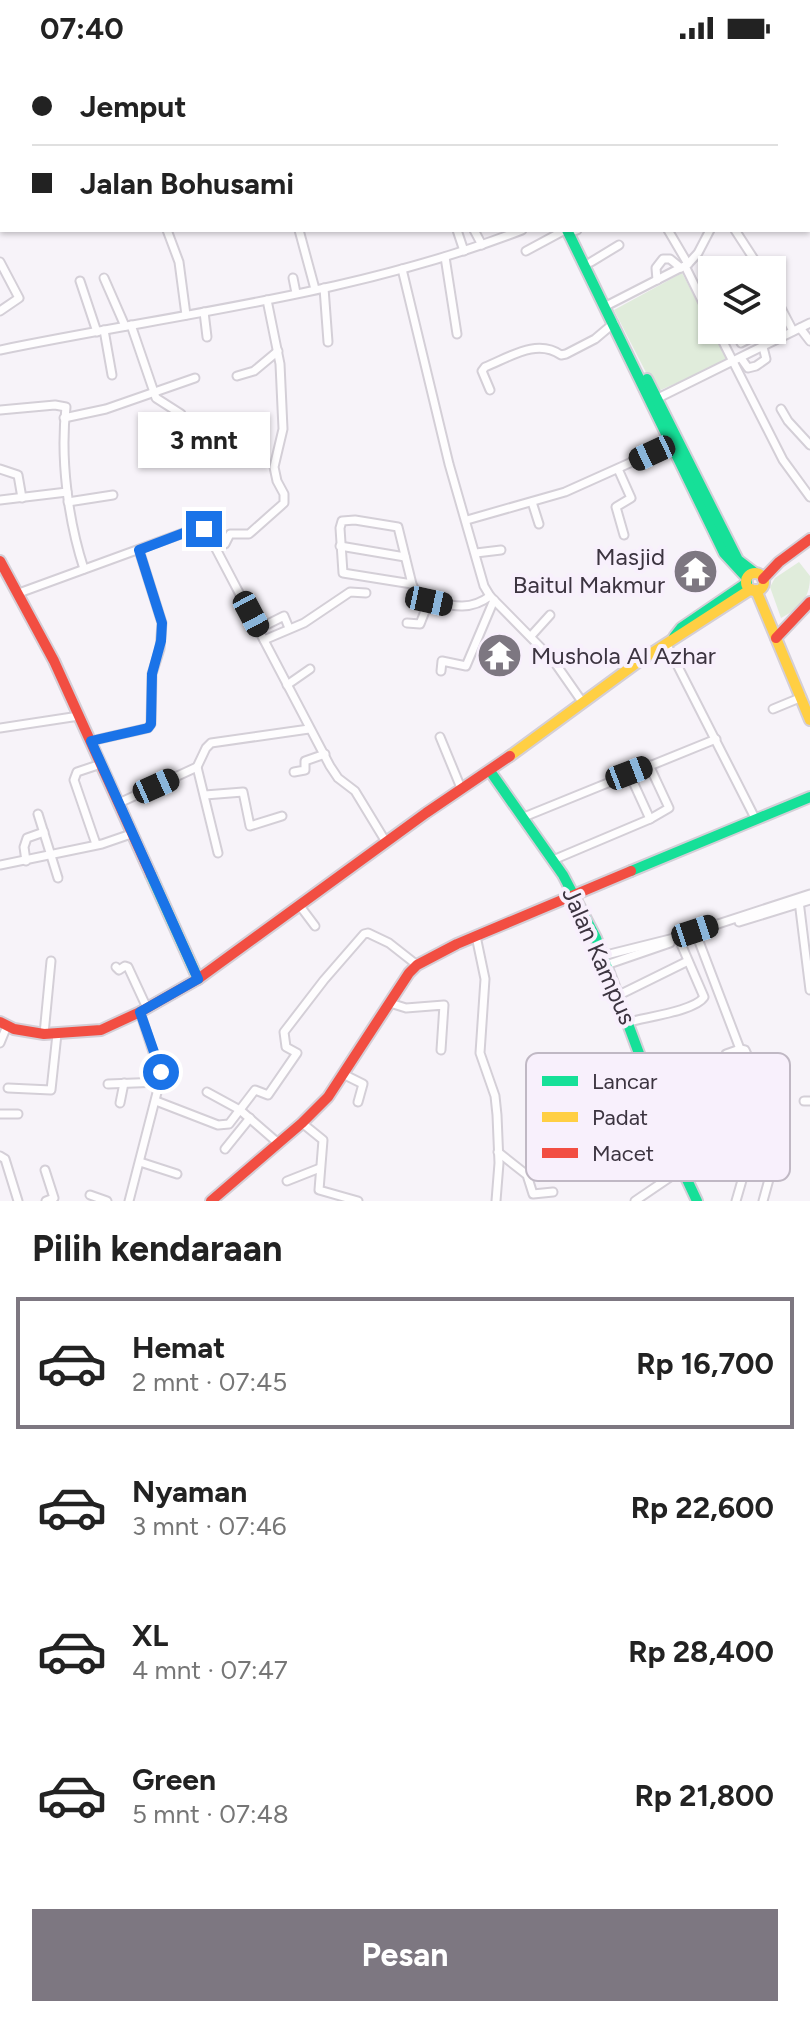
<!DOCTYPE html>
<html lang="id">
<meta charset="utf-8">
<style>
:root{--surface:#fff;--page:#f2f2f2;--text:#222;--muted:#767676;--line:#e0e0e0;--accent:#7d7781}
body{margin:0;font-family:Figtree,sans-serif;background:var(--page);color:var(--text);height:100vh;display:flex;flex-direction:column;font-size:30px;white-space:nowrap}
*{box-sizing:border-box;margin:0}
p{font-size:26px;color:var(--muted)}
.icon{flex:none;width:44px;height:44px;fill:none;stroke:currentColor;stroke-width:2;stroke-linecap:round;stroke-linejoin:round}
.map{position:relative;height:1145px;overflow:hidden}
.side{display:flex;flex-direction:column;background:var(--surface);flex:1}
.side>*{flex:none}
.top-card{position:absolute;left:0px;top:0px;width:810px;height:176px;box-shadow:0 2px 6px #0004;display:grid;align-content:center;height:176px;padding:0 32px;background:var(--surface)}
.tools{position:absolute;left:698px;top:200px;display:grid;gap:16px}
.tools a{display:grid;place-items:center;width:88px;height:88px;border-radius:0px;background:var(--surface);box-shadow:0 2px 6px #0004;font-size:40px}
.end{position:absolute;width:36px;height:36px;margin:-18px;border:10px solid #1a73e8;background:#fff;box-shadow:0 0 0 4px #fff}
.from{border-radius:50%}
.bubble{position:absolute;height:56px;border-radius:0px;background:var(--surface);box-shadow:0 2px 6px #0004;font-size:26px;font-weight:700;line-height:56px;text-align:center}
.car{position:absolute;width:24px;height:48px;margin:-24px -12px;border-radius:10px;box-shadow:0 0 6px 2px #0007;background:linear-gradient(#222 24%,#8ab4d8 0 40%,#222 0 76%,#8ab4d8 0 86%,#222 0)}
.top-card b{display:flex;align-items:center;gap:28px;height:76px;font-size:30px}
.top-card b+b{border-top:2px solid var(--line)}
.top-card i{width:20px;height:20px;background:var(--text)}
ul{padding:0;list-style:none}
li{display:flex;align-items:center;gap:24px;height:132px;margin:0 16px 12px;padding:0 16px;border:4px solid transparent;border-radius:0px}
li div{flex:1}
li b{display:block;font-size:30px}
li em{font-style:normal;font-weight:700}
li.active{border-color:var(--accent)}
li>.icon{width:72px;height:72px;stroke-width:1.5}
h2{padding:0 32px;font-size:36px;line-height:96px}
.button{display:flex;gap:16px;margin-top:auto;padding:16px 32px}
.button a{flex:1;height:92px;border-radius:0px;background:var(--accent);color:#fff;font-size:32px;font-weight:700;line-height:92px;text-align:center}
.status{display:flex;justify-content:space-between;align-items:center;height:56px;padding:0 40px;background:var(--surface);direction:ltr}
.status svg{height:22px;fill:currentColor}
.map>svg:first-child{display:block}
.green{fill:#e0ecdb}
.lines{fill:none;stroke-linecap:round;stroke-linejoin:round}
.street-casing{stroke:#d4cfd7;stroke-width:11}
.fast-casing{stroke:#d4cfd7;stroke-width:14}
.slow-casing{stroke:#d4cfd7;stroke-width:14}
.jam-casing{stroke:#d4cfd7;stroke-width:14}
.street{stroke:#fefdfe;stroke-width:7}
.fast{stroke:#16e098;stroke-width:10}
.slow{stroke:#ffcf43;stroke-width:10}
.jam{stroke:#f24e42;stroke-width:10}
.route{stroke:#1a73e8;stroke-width:10}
.labels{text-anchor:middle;stroke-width:8;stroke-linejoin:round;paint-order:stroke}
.poi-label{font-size:24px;fill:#3c3440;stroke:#f8f0fc;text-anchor:end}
.street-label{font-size:24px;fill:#3c3440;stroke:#f8f0fc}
.key{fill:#f8f0fc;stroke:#c0b8c4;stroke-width:2}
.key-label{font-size:22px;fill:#3c3440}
</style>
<div class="status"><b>07:40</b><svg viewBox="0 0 49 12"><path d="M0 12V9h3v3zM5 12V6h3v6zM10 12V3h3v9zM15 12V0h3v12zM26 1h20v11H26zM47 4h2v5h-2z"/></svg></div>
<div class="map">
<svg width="810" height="1145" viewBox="0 0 810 1145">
<rect width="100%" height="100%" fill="#f7f3f9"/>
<!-- green -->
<g class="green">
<polygon points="682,217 729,304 656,336 614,254"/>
<path d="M799,506L810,520C810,542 801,551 781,562L770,531L775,522Z"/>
</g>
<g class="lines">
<defs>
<g id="street">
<polyline points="165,0 166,2"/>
<polyline points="203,0 203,2"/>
<polyline points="233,0 240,2"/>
<polyline points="263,2 264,0"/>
<polyline points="305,2 305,0"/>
<polyline points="792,2 793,0"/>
<polyline points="808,37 810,37"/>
<polyline points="808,123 810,124"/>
<polyline points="167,174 179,206 186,259"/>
<polyline points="299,174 315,233"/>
<polyline points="457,174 464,195"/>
<polyline points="474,174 482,189"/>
<polyline points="668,174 688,208"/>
<polyline points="735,174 761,214"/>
<polyline points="574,175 577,174"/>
<polyline points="526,195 565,174"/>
<polyline points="445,201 457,278"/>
<polyline points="0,206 19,242 0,255"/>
<polyline points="591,206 619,189"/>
<polyline points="685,210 712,265"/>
<polyline points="402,213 449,408 484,530 490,540 553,604 583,647"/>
<polyline points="104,222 125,270"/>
<polyline points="293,222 296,237"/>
<polyline points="657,224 656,212 663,203 670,203 681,212"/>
<polyline points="80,225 97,276"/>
<polyline points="324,232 328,286"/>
<polyline points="772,235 793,275"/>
<polyline points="606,250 688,208 698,197 710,174"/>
<polyline points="204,256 207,281"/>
<polyline points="131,269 156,342 181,358"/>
<polyline points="772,271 778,272 782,281"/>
<polyline points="800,272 810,285"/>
<polyline points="104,274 112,319"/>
<polyline points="717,274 783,404 810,441"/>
<polyline points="741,287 766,274"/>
<path d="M0,294C174,258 355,239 522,174"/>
<polyline points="741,302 748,312 756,310 766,303 763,291"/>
<polyline points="237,320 254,315 278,295"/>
<path d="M490,334L482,315L485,311C510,301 537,282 561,299L566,298L595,283L614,267"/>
<polyline points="654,344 810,267"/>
<polyline points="781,353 788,365 810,389"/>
<path d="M0,354L55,349L66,351C60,402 68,464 84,513"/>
<polyline points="64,362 106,353 195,322"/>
<polyline points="0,413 18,419 22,442"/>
<polyline points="618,413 631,442 616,451 624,479"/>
<polyline points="0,444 67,436"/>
<polyline points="68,446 113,439"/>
<polyline points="532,446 539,468"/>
<polyline points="467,464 565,436 672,388"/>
<polyline points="340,490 405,501"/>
<polyline points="215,491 225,488 230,478 249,478 284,447 284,438 277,425 274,411 283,373 280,308 267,244"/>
<polyline points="476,497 501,494"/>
<path d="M412,528L343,517L340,472L342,465L355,464L398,471L412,528L419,543C444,547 467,558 490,540"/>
<polyline points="19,537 197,472 204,473 215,491 330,710 338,722 355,735 386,786"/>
<polyline points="407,567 420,568 429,545"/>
<polyline points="258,573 284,560 289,572"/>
<polyline points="531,580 550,559"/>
<polyline points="264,584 304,567 350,536 366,537"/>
<polyline points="666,587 756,764"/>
<polyline points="441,615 442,605 466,610 494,544"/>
<polyline points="287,629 310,613"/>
<polyline points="773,653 802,641"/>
<polyline points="0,672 79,660"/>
<polyline points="440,681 461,732"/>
<polyline points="91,685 148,672 151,668 152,618 160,593 162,567 139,494"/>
<polyline points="649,709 669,752 650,763"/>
<polyline points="197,711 218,797"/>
<polyline points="294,716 305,714 305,705 325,698"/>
<polyline points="205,739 243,736 250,770 282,760"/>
<polyline points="119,747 197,711 206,692 211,687 309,673"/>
<polyline points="38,758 58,822"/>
<polyline points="524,761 716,683"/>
<polyline points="96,788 74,724 77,716 101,708"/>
<polyline points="553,804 650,763 629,717"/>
<polyline points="26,805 24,791 27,782 44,776"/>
<polyline points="0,809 102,788 131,778"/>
<polyline points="799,845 810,934"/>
<polyline points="300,850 315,870"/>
<polyline points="739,866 810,844"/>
<polyline points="695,875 740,993 726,998 725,1013 731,1062 735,1065 751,1068 756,1076 781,1080 763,1145"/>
<polyline points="476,880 485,923 480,997 495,1040 497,1059 499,1107 496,1145"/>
<polyline points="602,900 678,881 810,838"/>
<polyline points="606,909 670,887"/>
<polyline points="116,911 119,914 125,910 128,911 147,952"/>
<polyline points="617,940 688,905"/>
<polyline points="390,947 406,952 444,949 441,994"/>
<path d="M629,966C646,961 695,955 704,941L678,881"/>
<polyline points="44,978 51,905"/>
<polyline points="0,987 7,970"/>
<polyline points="740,993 745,994 750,1005 779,1005 782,1037 781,1080"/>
<polyline points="750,1005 751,1068"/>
<polyline points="343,1018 363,1028 358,1046"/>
<polyline points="108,1028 161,1026"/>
<polyline points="8,1032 51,1034 57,978"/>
<polyline points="207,1036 240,1054 278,1087"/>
<polyline points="156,1045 218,1069 229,1068 255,1034 268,1039 297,997 286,991 284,976 324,924 364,878 368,877 389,887 417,909"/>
<polyline points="804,1045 810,1045"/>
<polyline points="120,1047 124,1027"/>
<polyline points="0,1058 18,1058"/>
<polyline points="568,1064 581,1060 601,1047 624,1054 637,1052 649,1057 659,1052"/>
<polyline points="302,1067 323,1084 319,1134 358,1145"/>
<polyline points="225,1093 250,1062"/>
<polyline points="727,1093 735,1065"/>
<polyline points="498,1096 527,1119 533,1138 553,1136"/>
<polyline points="0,1100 5,1103 18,1145"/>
<polyline points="140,1106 177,1118"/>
<polyline points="45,1114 54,1142 46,1145"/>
<polyline points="287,1125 320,1112"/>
<polyline points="90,1139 107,1145"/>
<polyline points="129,1145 161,1021 140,956"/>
<polyline points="635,1145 682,1113"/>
<polyline points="736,1145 756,1076"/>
</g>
<g id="fast">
<polyline points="567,174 724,497 747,522"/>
<polyline points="647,323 738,504 755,517"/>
<polyline points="674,581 681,572 747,527"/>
<polyline points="490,715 563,819 596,882 682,1113 697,1145"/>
<polyline points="631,815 810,741"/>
<polyline points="151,819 198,923"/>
</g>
<g id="slow">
<circle cx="755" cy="526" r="9"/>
<polyline points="756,534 810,664"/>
<polyline points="510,700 638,606 751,533"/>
</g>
<g id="jam">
<polyline points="481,0 482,2"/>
<polyline points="511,0 511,2"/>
<polyline points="0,505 54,605 151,819"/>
<polyline points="763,523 779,506 810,483"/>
<polyline points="776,582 810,546"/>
<polyline points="0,966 14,973 44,978 101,974 140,956 198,923 426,757 510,700"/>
<polyline points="211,1145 302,1067 328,1041 409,917 417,909 457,888 631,815"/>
</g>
</defs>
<!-- street casing -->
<use href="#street" class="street-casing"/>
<!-- fast casing -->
<use href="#fast" class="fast-casing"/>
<!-- slow casing -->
<use href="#slow" class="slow-casing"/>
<!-- jam casing -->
<use href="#jam" class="jam-casing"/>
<!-- street -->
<use href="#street" class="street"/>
<!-- fast -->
<use href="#fast" class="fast"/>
<!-- slow -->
<use href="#slow" class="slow"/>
<!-- jam -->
<use href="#jam" class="jam"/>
</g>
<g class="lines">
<!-- route -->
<polyline class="route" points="161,1016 140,956 198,923 91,685 148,672 151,668 152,618 161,585 162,567 139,494 197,472 204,473"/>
</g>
<!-- icons -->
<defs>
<symbol id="temple-disc" viewBox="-11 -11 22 22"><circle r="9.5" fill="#7d7781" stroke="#f8f0fc"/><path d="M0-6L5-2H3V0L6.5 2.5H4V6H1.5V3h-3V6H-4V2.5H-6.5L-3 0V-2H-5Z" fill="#fff"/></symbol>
</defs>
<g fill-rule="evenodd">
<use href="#temple-disc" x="670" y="490" width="51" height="51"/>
<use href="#temple-disc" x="474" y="574" width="51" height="51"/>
</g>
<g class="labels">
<!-- poi labels -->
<g class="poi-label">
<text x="665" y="509">Masjid<tspan x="665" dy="28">Baitul Makmur</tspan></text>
<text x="531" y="608" text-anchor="start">Mushola Al Azhar</text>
</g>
<!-- street labels -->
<g class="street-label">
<text transform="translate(599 900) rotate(66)" y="8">Jalan Kampus</text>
</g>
</g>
<!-- legend -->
<rect x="526" y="997" width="264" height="128" rx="12" class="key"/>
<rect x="542" y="1020" width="36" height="10" fill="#16e098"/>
<rect x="542" y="1056" width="36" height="10" fill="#ffcf43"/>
<rect x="542" y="1092" width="36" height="10" fill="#f24e42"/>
<g class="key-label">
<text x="592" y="1033">Lancar</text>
<text x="592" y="1069">Padat</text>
<text x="592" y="1105">Macet</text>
</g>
</svg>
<div class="tools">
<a><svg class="icon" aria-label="layers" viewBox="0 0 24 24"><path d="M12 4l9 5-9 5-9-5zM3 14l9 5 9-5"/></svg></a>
</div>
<i class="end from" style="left:161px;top:1016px"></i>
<i class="end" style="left:204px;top:473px"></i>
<div class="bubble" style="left:138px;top:356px;width:132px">3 mnt</div>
<i class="car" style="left:652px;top:397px;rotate:245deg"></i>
<i class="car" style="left:429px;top:545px;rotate:102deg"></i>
<i class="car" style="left:251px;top:558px;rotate:152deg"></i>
<i class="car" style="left:629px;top:717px;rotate:69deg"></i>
<i class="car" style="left:156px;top:730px;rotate:66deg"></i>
<i class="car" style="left:695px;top:875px;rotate:72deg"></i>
<div class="top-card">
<b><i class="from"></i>Jemput</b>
<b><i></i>Jalan Bohusami</b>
</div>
</div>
<section class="side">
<h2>Pilih kendaraan</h2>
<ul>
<li class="active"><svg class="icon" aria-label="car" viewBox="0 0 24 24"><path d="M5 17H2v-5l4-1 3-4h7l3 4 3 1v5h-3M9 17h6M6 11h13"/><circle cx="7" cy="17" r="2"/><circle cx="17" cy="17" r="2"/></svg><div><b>Hemat</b><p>2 mnt · 07:45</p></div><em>Rp 16,700</em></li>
<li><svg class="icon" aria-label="car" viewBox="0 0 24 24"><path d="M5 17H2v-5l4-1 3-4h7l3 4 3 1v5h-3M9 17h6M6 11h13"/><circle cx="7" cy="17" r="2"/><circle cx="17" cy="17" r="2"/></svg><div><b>Nyaman</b><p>3 mnt · 07:46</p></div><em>Rp 22,600</em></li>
<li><svg class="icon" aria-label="car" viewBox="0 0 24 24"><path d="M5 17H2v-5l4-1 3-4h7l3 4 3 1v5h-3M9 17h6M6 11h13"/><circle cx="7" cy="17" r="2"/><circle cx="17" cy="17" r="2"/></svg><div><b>XL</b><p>4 mnt · 07:47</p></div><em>Rp 28,400</em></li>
<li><svg class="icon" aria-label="car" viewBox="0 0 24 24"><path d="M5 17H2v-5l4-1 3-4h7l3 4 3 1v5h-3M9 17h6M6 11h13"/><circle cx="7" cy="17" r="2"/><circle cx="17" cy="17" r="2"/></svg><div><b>Green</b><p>5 mnt · 07:48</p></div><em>Rp 21,800</em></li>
</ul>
<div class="button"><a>Pesan</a></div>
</section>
